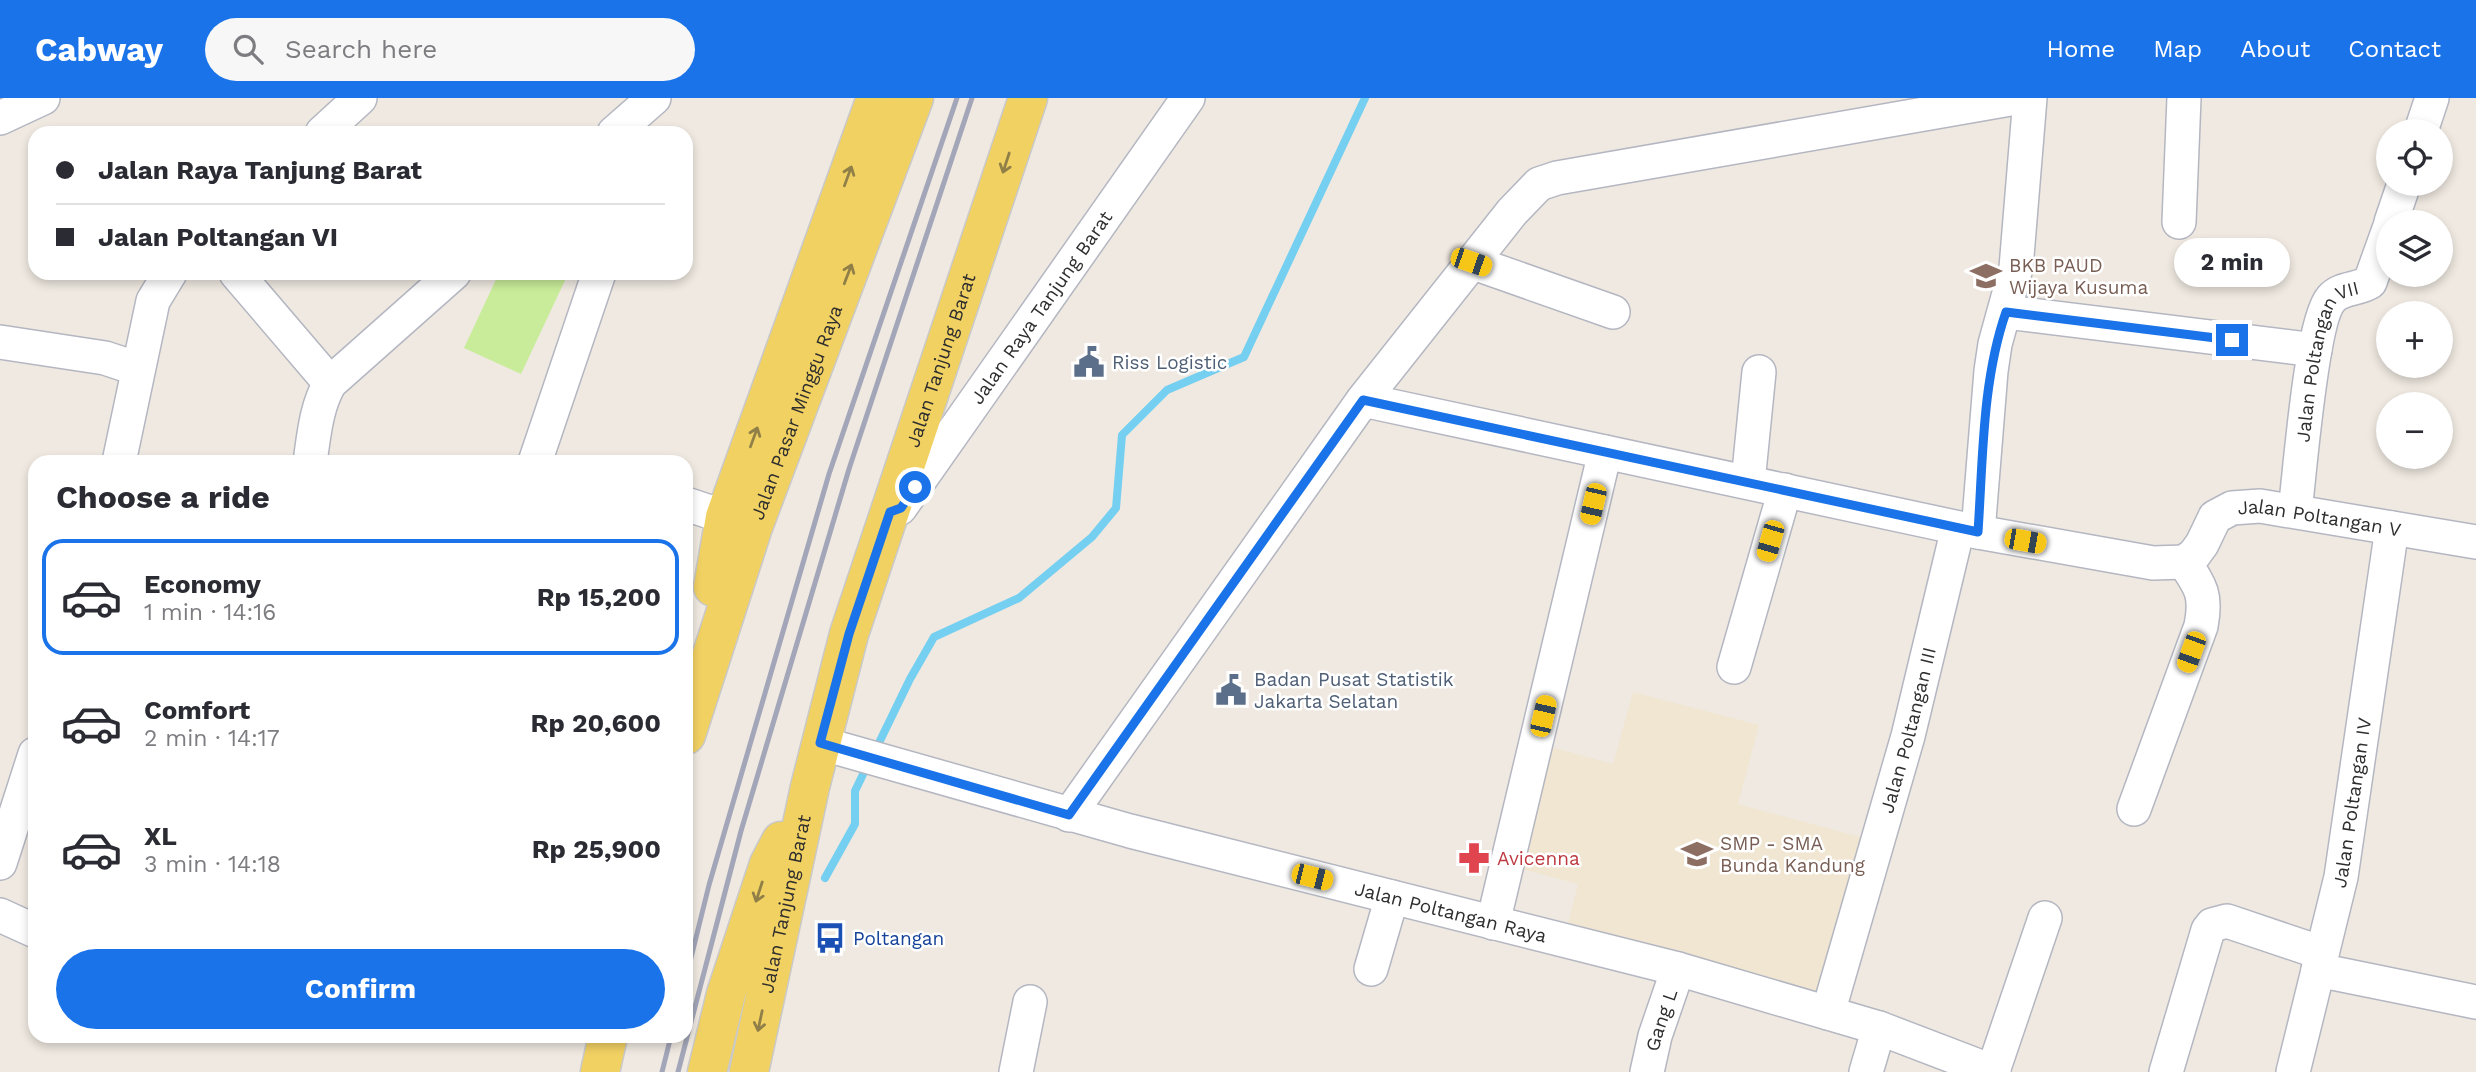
<!DOCTYPE html>
<meta charset="utf-8">
<style>
:root{--surface:#fff;--page:#f7f7f7;--text:#2b2b33;--muted:#7c7c81;--line:#e1e1e2;--accent:#1a73e8}
body{margin:0;font-family:"Work Sans",sans-serif;background:var(--page);color:var(--text);height:100vh;display:flex;flex-direction:column;font-size:26px;white-space:nowrap}
*{box-sizing:border-box;margin:0}
p{font-size:23px;color:var(--muted)}
.icon{flex:none;width:38px;height:38px;fill:none;stroke:currentColor;stroke-width:2;stroke-linecap:round;stroke-linejoin:round}
.map{position:relative;flex:1;overflow:hidden}
.sheet{position:absolute;left:28px;top:357px;width:665px;height:588px;display:flex;flex-direction:column;background:var(--surface);border-radius:21px;box-shadow:0 4px 10px #0003}
.sheet>*{flex:none}
.top-card{position:absolute;left:28px;top:28px;width:665px;height:154px;border-radius:21px;box-shadow:0 4px 10px #0003;display:grid;align-content:center;height:154px;padding:0 28px;background:var(--surface)}
.tools{position:absolute;left:2376px;top:21px;display:grid;gap:14px}
.tools a{display:grid;place-items:center;width:77px;height:77px;border-radius:50%;background:var(--surface);box-shadow:0 4px 10px #0003;font-size:35px}
.end{position:absolute;width:32px;height:32px;margin:-16px;border:9px solid #1a73e8;background:#fff;box-shadow:0 0 0 4px #fff}
.from{border-radius:50%}
.bubble{position:absolute;height:49px;border-radius:24px;background:var(--surface);box-shadow:0 4px 10px #0003;font-size:23px;font-weight:700;line-height:49px;text-align:center}
.car{position:absolute;width:21px;height:42px;margin:-21px -10px;border-radius:9px;box-shadow:0 0 5px 2px #0007;background:linear-gradient(#f5c518 24%,#345 0 40%,#f5c518 0 76%,#345 0 86%,#f5c518 0)}
.top-card b{display:flex;align-items:center;gap:24px;height:66px;font-size:26px}
.top-card b+b{border-top:2px solid var(--line)}
.top-card i{width:18px;height:18px;background:var(--text)}
ul{padding:0;list-style:none}
li{display:flex;align-items:center;gap:21px;height:116px;margin:0 14px 10px;padding:0 14px;border:4px solid transparent;border-radius:21px}
li div{flex:1}
li b{display:block;font-size:26px}
li em{font-style:normal;font-weight:700}
li.on{border-color:var(--accent)}
li>.icon{width:63px;height:63px;stroke-width:1.5}
h2{padding:0 28px;font-size:32px;line-height:84px}
.primary-button{display:flex;gap:14px;margin-top:auto;padding:14px 28px}
.primary-button a{flex:1;height:80px;border-radius:42px;background:var(--accent);color:#fff;font-size:28px;font-weight:700;line-height:80px;text-align:center}
header{display:flex;align-items:center;gap:42px;box-sizing:border-box;height:98px;padding:0 35px;background:var(--accent);color:#fff}
header strong{font-size:33px}
nav{display:flex;gap:38px;margin-inline-start:auto;font-size:24px}
.search{width:490px;height:63px;background:var(--page);display:flex;align-items:center;gap:18px;box-sizing:border-box;padding:0 24px;border-radius:38px;color:var(--muted);font-size:26px}
.map>svg:first-child{display:block}
.education{fill:#f0e6d1}
.pitch{fill:#c9ec9a}
.lines{fill:none;stroke-linecap:round;stroke-linejoin:round}
.stream{stroke:#75cff0;stroke-width:8}
.minor-casing{stroke:#b4b7c1;stroke-width:36}
.major-casing{stroke:#c9c9c9;stroke-width:41}
.minor{stroke:#fff;stroke-width:33}
.major{stroke:#f2d163;stroke-width:38}
.rail{stroke:#a3a6b8;stroke-width:5}
.oneway{stroke:#908048}
.route{stroke:#1a73e8;stroke-width:9}
.labels{text-anchor:middle;stroke-width:5;stroke-linejoin:round;paint-order:stroke}
.education-label{font-size:19px;fill:#785e54;stroke:#fff;text-anchor:start}
.street-label{font-size:19px;fill:#2e2e2e;stroke:#fff}
.service-label{font-size:19px;fill:#4e5e75;stroke:#fff;text-anchor:start}
.health-label{font-size:19px;fill:#be3a42;stroke:#fff;text-anchor:start}
.transit-label{font-size:19px;fill:#164399;stroke:#fff;text-anchor:start}
</style>
<header>
<strong>Cabway</strong>
<div class="search"><svg class="icon" aria-label="search" viewBox="0 0 24 24"><circle cx="10" cy="10" r="6"/><path d="M15 15l6 6"/></svg>Search here</div>
<nav><a>Home</a><a>Map</a><a>About</a><a>Contact</a></nav>
</header>
<div class="map">
<svg width="2476" height="974" viewBox="0 0 2476 974">
<rect width="100%" height="100%" fill="#efe9e1"/>
<!-- education -->
<polygon class="education" points="1633,594 1759,627 1738,706 1882,745 1840,900 1568,826 1578,786 1511,768 1544,647 1613,666"/>
<!-- pitch -->
<polygon class="pitch" points="499,175 568,176 521,276 464,250"/>
<g class="lines">
<!-- stream -->
<g class="stream">
<polyline points="875,653 910,581 934,539 1019,500 1092,439 1116,410 1122,337 1167,292 1244,259 1365,0"/>
<polyline points="825,780 855,726 855,693 867,668"/>
</g>
<defs>
<g id="minor">
<polyline points="0,20 43,0"/>
<polyline points="2421,33 2432,0"/>
<polyline points="322,35 360,0"/>
<polyline points="614,35 654,0"/>
<polyline points="2179,124 2184,0"/>
<polyline points="2391,124 2404,86"/>
<polyline points="1471,164 1613,214"/>
<polyline points="236,175 330,285"/>
<polyline points="2006,214 2315,252"/>
<polyline points="0,244 105,260 138,271"/>
<path id="s1" d="M1363,302L1978,434L2153,465L2184,464L2194,457L2202,446L2215,419L2232,410L2260,408L2476,444"/>
<polyline points="119,364 153,203 170,175"/>
<path d="M310,364C314,337 316,309 330,285L454,175"/>
<polyline points="535,364 599,175"/>
<polyline points="1748,384 1759,274"/>
<polyline points="686,406 725,419"/>
<path id="s2" d="M894,413L900,410L1188,0"/>
<path id="s3" d="M2295,413C2300,374 2311,224 2331,201C2341,189 2358,192 2370,184L2389,131"/>
<polyline points="1978,434 1991,273 1995,246 2016,170 2030,0"/>
<polyline points="1734,569 1785,392"/>
<path id="s4" d="M820,645L1130,733L1678,871L1879,930L1994,974"/>
<path d="M2134,711L2201,528C2207,497 2201,489 2184,464"/>
<polyline points="1069,717 1363,302 1512,114 1539,86 1557,80 2016,0"/>
<polyline points="0,765 35,656"/>
<polyline points="0,817 35,833"/>
<polyline points="1493,825 1605,354"/>
<polyline points="1371,871 1392,799"/>
<polyline points="2318,872 2476,904"/>
<path id="s5" d="M1828,915L1908,638L1958,430"/>
<polyline points="1993,973 2045,820"/>
<polyline points="1016,974 1030,904"/>
<path id="s6" d="M1647,974L1655,938L1678,871"/>
<polyline points="1866,974 1879,930"/>
<polyline points="2166,974 2208,832 2212,827 2227,823 2322,855"/>
<path id="s7" d="M2293,974L2341,779L2392,430"/>
</g>
<g id="major">
<polyline points="713,489 725,419 876,0"/>
<path id="s8" d="M686,637L753,429L914,0"/>
<polyline points="600,974 608,938"/>
<polyline points="707,974 726,896 769,766 781,743"/>
<path id="s9" d="M749,974L810,689L849,536L1028,0"/>
</g>
</defs>
<!-- minor casing -->
<use href="#minor" class="minor-casing"/>
<!-- major casing -->
<use href="#major" class="major-casing"/>
<!-- minor -->
<use href="#minor" class="minor"/>
<!-- major -->
<use href="#major" class="major"/>
<!-- rail -->
<g class="rail">
<polyline points="686,880 709,787 829,376 957,0"/>
<polyline points="662,974 671,938"/>
<polyline points="678,974 741,733 849,371 972,0"/>
</g>
</g>
<!-- one-way arrows -->
<defs><path id="oneway-shaft" d="M-6 0H5M1.5-3L5.5 0L1.5 3" fill="none" stroke-width="1.6" stroke-linecap="round" stroke-linejoin="round" transform="scale(1.75)"/></defs>
<g class="oneway">
<use href="#oneway-shaft" transform="translate(1006 65) rotate(108)"/>
<use href="#oneway-shaft" transform="translate(848 78) rotate(-70)"/>
<use href="#oneway-shaft" transform="translate(848 176) rotate(-69)"/>
<use href="#oneway-shaft" transform="translate(754 339) rotate(-70)"/>
<use href="#oneway-shaft" transform="translate(759 794) rotate(108)"/>
<use href="#oneway-shaft" transform="translate(760 923) rotate(102)"/>
</g>
<g class="lines">
<!-- route -->
<path class="route" d="M915,389L901,410L890,414L849,536L820,645L1069,717L1363,302L1978,434C1983,361 1982,283 2006,214L2232,242"/>
</g>
<!-- icons -->
<defs>
<symbol id="school-bare" viewBox="-9 -9 18 18"><path d="M0-5L7-2L0 1L-7-2ZM-4 1L0 2.5L4 1V4Q0 6-4 4Z" fill="#8d6e63" stroke="#fff" stroke-width="2.5" paint-order="stroke"/></symbol>
<symbol id="civic-bare" viewBox="-9 -9 18 18"><path d="M-.6-6.5H3V-4.5H.6V-3L4-1V1h2V6H-6V1h2V-1L-.6-3ZM-1.2 2.5V6h2.4V2.5Z" fill="#5c6f8a" stroke="#fff" stroke-width="2.5" paint-order="stroke"/></symbol>
<symbol id="pharmacy-bare" viewBox="-9 -9 18 18"><path d="M-2-6h4v4h4v4h-4v4h-4v-4h-4v-4h4Z" fill="#e0444e" stroke="#fff" stroke-width="2.5" paint-order="stroke"/></symbol>
<symbol id="bus-bare" viewBox="-9 -9 18 18"><path d="M-5-6H5V4H4V6H2V4H-2V6H-4V4H-5ZM-3.5-4V0h7V-4ZM-3.5 1.2v1.5H-2V1.2ZM2 1.2v1.5H3.5V1.2Z" fill="#1a4fb4" stroke="#fff" stroke-width="2.5" paint-order="stroke"/></symbol>
</defs>
<g fill-rule="evenodd">
<use href="#school-bare" x="1964" y="156" width="44" height="44"/>
<use href="#civic-bare" x="1067" y="242" width="44" height="44"/>
<use href="#civic-bare" x="1209" y="570" width="44" height="44"/>
<use href="#school-bare" x="1675" y="734" width="44" height="44"/>
<use href="#pharmacy-bare" x="1452" y="738" width="44" height="44"/>
<use href="#bus-bare" x="808" y="818" width="44" height="44"/>
</g>
<g class="labels">
<!-- education labels -->
<g class="education-label">
<text x="2009" y="174">BKB PAUD<tspan x="2009" dy="22">Wijaya Kusuma</tspan></text>
<text x="1720" y="752">SMP - SMA<tspan x="1720" dy="22">Bunda Kandung</tspan></text>
</g>
<!-- street labels -->
<g class="street-label">
<text dy="7" stroke="none"><textPath href="#s2" startOffset="252">Jalan Raya Tanjung Barat</textPath></text>
<text dy="7" stroke="none"><textPath href="#s9" startOffset="738">Jalan Tanjung Barat</textPath></text>
<text dy="7" stroke="none"><textPath href="#s3" startOffset="158">Jalan Poltangan VII</textPath></text>
<text dy="7" stroke="none"><textPath href="#s8" startOffset="341">Jalan Pasar Minggu Raya</textPath></text>
<text dy="7" stroke="none"><textPath href="#s1" startOffset="1001">Jalan Poltangan V</textPath></text>
<text dy="7" stroke="none"><textPath href="#s5" startOffset="294">Jalan Poltangan III</textPath></text>
<text dy="7" stroke="none"><textPath href="#s7" startOffset="276">Jalan Poltangan IV</textPath></text>
<text dy="7" stroke="none"><textPath href="#s9" startOffset="172">Jalan Tanjung Barat</textPath></text>
<text dy="7" stroke="none"><textPath href="#s4" startOffset="653">Jalan Poltangan Raya</textPath></text>
<text dy="7" stroke="none"><textPath href="#s6" startOffset="54">Gang L</textPath></text>
</g>
<!-- service labels -->
<g class="service-label">
<text x="1112" y="271">Riss Logistic</text>
<text x="1254" y="588">Badan Pusat Statistik<tspan x="1254" dy="22">Jakarta Selatan</tspan></text>
</g>
<!-- health labels -->
<g class="health-label">
<text x="1497" y="767">Avicenna</text>
</g>
<!-- transit labels -->
<g class="transit-label">
<text x="853" y="847">Poltangan</text>
</g>
</g>
</svg>
<div class="tools">
<a><svg class="icon" aria-label="locate" viewBox="0 0 24 24"><circle cx="12" cy="12" r="6"/><path d="M12 2v4M12 18v4M2 12h4M18 12h4"/></svg></a>
<a><svg class="icon" aria-label="layers" viewBox="0 0 24 24"><path d="M12 4l9 5-9 5-9-5zM3 14l9 5 9-5"/></svg></a>
<a>+</a>
<a>−</a>
</div>
<i class="end from" style="left:915px;top:389px"></i>
<i class="end" style="left:2232px;top:242px"></i>
<div class="bubble" style="left:2174px;top:140px;width:116px">2 min</div>
<i class="car" style="left:1471px;top:164px;rotate:109deg"></i>
<i class="car" style="left:1593px;top:406px;rotate:193deg"></i>
<i class="car" style="left:1770px;top:443px;rotate:196deg"></i>
<i class="car" style="left:2025px;top:443px;rotate:100deg"></i>
<i class="car" style="left:2191px;top:554px;rotate:200deg"></i>
<i class="car" style="left:1543px;top:618px;rotate:13deg"></i>
<i class="car" style="left:1312px;top:779px;rotate:104deg"></i>
<div class="top-card">
<b><i class="from"></i>Jalan Raya Tanjung Barat</b>
<b><i></i>Jalan Poltangan VI</b>
</div>
<section class="sheet">
<h2>Choose a ride</h2>
<ul>
<li class="on"><svg class="icon" aria-label="car" viewBox="0 0 24 24"><path d="M5 17H2v-5l4-1 3-4h7l3 4 3 1v5h-3M9 17h6M6 11h13"/><circle cx="7" cy="17" r="2"/><circle cx="17" cy="17" r="2"/></svg><div><b>Economy</b><p>1 min · 14:16</p></div><em>Rp 15,200</em></li>
<li><svg class="icon" aria-label="car" viewBox="0 0 24 24"><path d="M5 17H2v-5l4-1 3-4h7l3 4 3 1v5h-3M9 17h6M6 11h13"/><circle cx="7" cy="17" r="2"/><circle cx="17" cy="17" r="2"/></svg><div><b>Comfort</b><p>2 min · 14:17</p></div><em>Rp 20,600</em></li>
<li><svg class="icon" aria-label="car" viewBox="0 0 24 24"><path d="M5 17H2v-5l4-1 3-4h7l3 4 3 1v5h-3M9 17h6M6 11h13"/><circle cx="7" cy="17" r="2"/><circle cx="17" cy="17" r="2"/></svg><div><b>XL</b><p>3 min · 14:18</p></div><em>Rp 25,900</em></li>
</ul>
<div class="primary-button"><a>Confirm</a></div>
</section>
</div>
